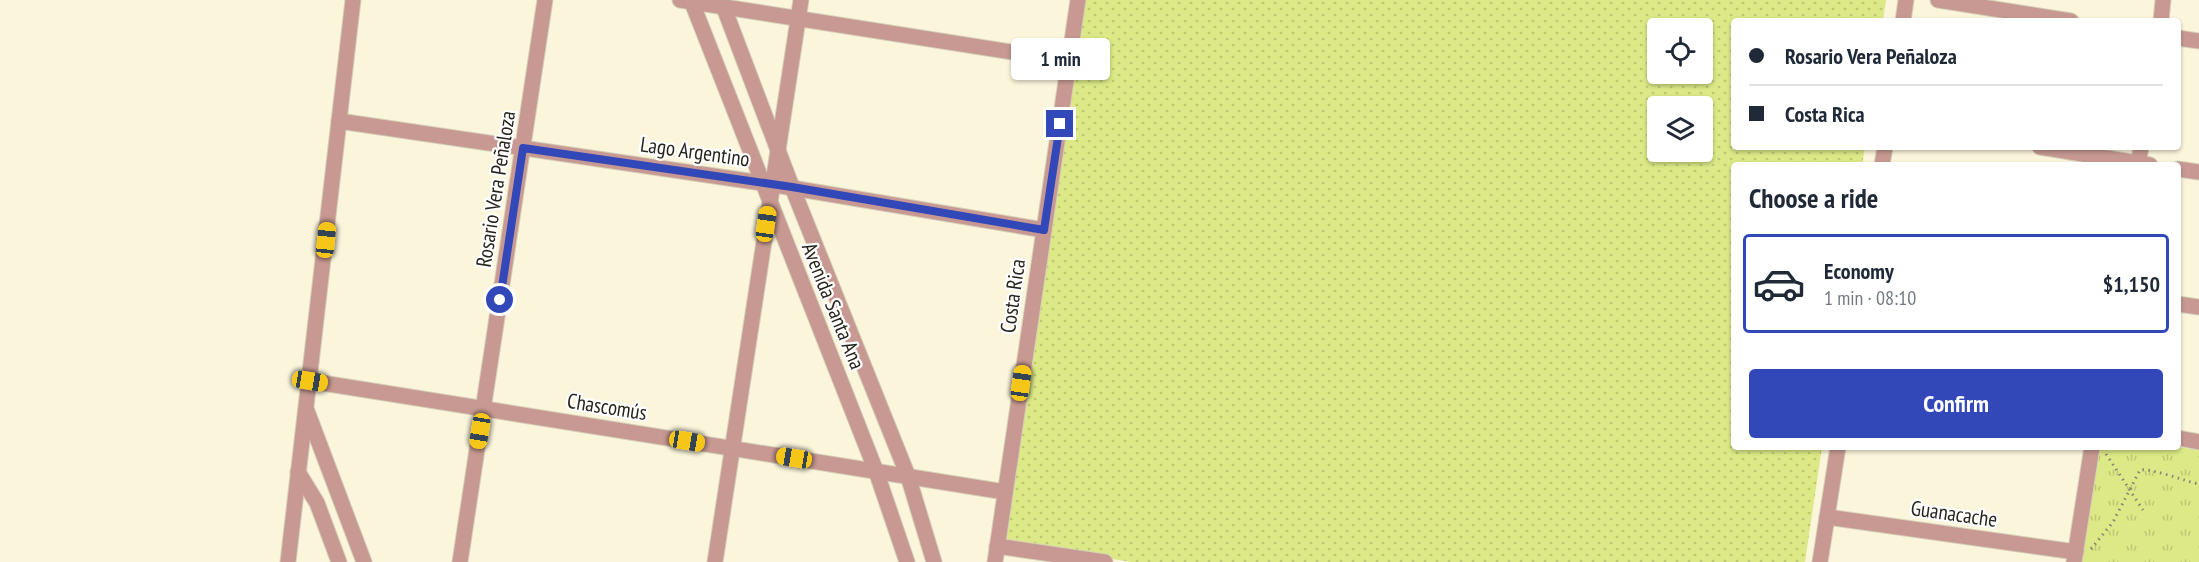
<!DOCTYPE html>
<meta charset="utf-8">
<style>
:root{--surface:#fff;--page:#f6f6f7;--text:#1f2937;--muted:#747a83;--line:#e0e1e3;--accent:#3247b8}
body{margin:0;font-family:"PT Sans Narrow",sans-serif;background:var(--page);color:var(--text);height:100vh;display:flex;flex-direction:column;font-size:22px;white-space:nowrap}
*{box-sizing:border-box;margin:0}
p{font-size:20px;color:var(--muted)}
.icon{flex:none;width:33px;height:33px;fill:none;stroke:currentColor;stroke-width:2;stroke-linecap:round;stroke-linejoin:round}
.map{position:relative;flex:1;overflow:hidden}
.drawer{position:absolute;left:1731px;top:162px;width:450px;height:288px;display:flex;flex-direction:column;background:var(--surface);border-radius:6px;box-shadow:0 2px 4px #0004}
.drawer>*{flex:none}
.hud{position:absolute;left:1731px;top:18px;width:450px;height:132px;border-radius:6px;box-shadow:0 2px 4px #0004;display:grid;align-content:center;height:132px;padding:0 18px;background:var(--surface)}
.controls{position:absolute;left:1647px;top:18px;display:grid;gap:12px}
.controls a{display:grid;place-items:center;width:66px;height:66px;border-radius:6px;background:var(--surface);box-shadow:0 2px 4px #0004;font-size:30px}
.end{position:absolute;width:27px;height:27px;margin:-14px;border:8px solid #3247b8;background:#fff;box-shadow:0 0 0 3px #fff}
.from{border-radius:50%}
.bubble{position:absolute;height:42px;border-radius:6px;background:var(--surface);box-shadow:0 2px 4px #0004;font-size:20px;font-weight:700;line-height:42px;text-align:center}
.car{position:absolute;width:18px;height:36px;margin:-18px -9px;border-radius:8px;box-shadow:0 0 4px 2px #0007;background:linear-gradient(#f5c518 24%,#345 0 40%,#f5c518 0 76%,#345 0 86%,#f5c518 0)}
.hud b{display:flex;align-items:center;gap:21px;height:57px;font-size:22px}
.hud b+b{border-top:2px solid var(--line)}
.hud i{width:15px;height:15px;background:var(--text)}
ul{padding:0;list-style:none}
li{display:flex;align-items:center;gap:18px;height:99px;margin:0 12px 9px;padding:0 6px;border:3px solid transparent;border-radius:6px}
li div{flex:1}
li b{display:block;font-size:22px}
li em{font-style:normal;font-weight:700}
li.selected{border-color:var(--accent)}
li>.icon{width:54px;height:54px;stroke-width:1.5}
h2{padding:0 18px;font-size:27px;line-height:72px}
.button{display:flex;gap:12px;margin-top:auto;padding:12px 18px}
.button a{flex:1;height:69px;border-radius:6px;background:var(--accent);color:#fff;font-size:24px;font-weight:700;line-height:69px;text-align:center}
.map>svg:first-child{display:block}
.grass{fill:url(#grass-dots);fill-rule:evenodd}
.park{fill:url(#park-tufts)}
.lines{fill:none;stroke-linecap:round;stroke-linejoin:round}
.minor-casing{stroke:#d5d0b8;stroke-width:17}
.path{stroke:#898574;stroke-width:3;stroke-dasharray:1.5 4.5;stroke-linecap:butt}
.minor{stroke:#c79992;stroke-width:15}
.route{stroke:#3247b8;stroke-width:8}
.labels{text-anchor:middle;stroke-width:4.5;stroke-linejoin:round;paint-order:stroke}
.street-label{font-size:21px;fill:#27251b;stroke:#fff}
</style>
<div class="map">
<svg width="2199" height="562" viewBox="0 0 2199 562">
<defs>
<pattern id="grass-dots" width="8" height="8" patternUnits="userSpaceOnUse" patternTransform="scale(1.5)"><rect width="8" height="8" fill="#dce986"/><path d="M2 2h.1M6 6h.1" fill="none" stroke="#bdc873" stroke-width="1.8" stroke-linecap="round"/></pattern>
<pattern id="park-tufts" width="24" height="20" patternUnits="userSpaceOnUse" patternTransform="scale(1.5)"><rect width="24" height="20" fill="#dce986"/><path d="M3 7l-1-3M5 7V3M7 7l1-3M15 17l-1-3M17 17v-4M19 17l1-3" fill="none" stroke="#bdc873"/></pattern>
</defs>
<rect width="100%" height="100%" fill="#fbf5db"/>
<!-- grass -->
<path class="grass" d="M1084,0H1886L1883,21H1734V147H1865L1862,165H1734V447H1822L1805,562H1132L1003,542ZM1658,28H1702V74H1658ZM1658,106H1702V152H1658Z"/>
<!-- park -->
<polygon class="park" points="2098,447 2178,447 2199,450 2199,562 2080,562"/>
<g class="lines">
<defs>
<g id="minor">
<polyline points="680,0 1069,61"/>
<polyline points="691,0 876,471 907,562"/>
<polyline points="721,0 792,187 908,476 934,562"/>
<polyline points="1938,0 2071,21"/>
<polyline points="1903,21 1906,0"/>
<polyline points="2161,21 2163,0"/>
<polyline points="2178,38 2199,41"/>
<polyline points="339,121 762,183 1044,230"/>
<polyline points="2040,147 2150,165"/>
<polyline points="1882,165 1885,147"/>
<polyline points="2138,165 2141,147"/>
<polyline points="2178,169 2199,172"/>
<polyline points="2178,304 2199,307"/>
<polyline points="310,381 1005,492"/>
<polyline points="307,411 364,562"/>
<polyline points="2178,438 2199,442"/>
<polyline points="298,472 317,503 339,562"/>
<polyline points="1827,517 2076,552"/>
<polyline points="997,546 1105,562"/>
<polyline points="288,562 353,0"/>
<polyline points="460,562 545,0"/>
<polyline points="715,562 801,0"/>
<polyline points="995,562 1078,0"/>
<polyline points="1820,562 1838,447"/>
<polyline points="2074,562 2092,447"/>
</g>
</defs>
<!-- minor casing -->
<use href="#minor" class="minor-casing"/>
<!-- path -->
<g class="path">
<polyline points="2106,454 2143,510"/>
<path d="M2091,549L2113,522L2140,470C2152,468 2184,481 2199,484"/>
</g>
<!-- minor -->
<use href="#minor" class="minor"/>
</g>
<g class="lines">
<!-- route -->
<polyline class="route" points="500,300 523,148 792,187 1044,230 1060,124"/>
</g>
<g class="labels">
<!-- street labels -->
<g class="street-label">
<text transform="translate(695 152) rotate(8)" y="7">Lago Argentino</text>
<text transform="translate(496 189) rotate(-81)" y="7">Rosario Vera Peñaloza</text>
<text transform="translate(1013 296) rotate(-82)" y="7">Costa Rica</text>
<text transform="translate(833 306) rotate(68)" y="7">Avenida Santa Ana</text>
<text transform="translate(607 407) rotate(9)" y="7">Chascomús</text>
<text transform="translate(1954 514) rotate(8)" y="7">Guanacache</text>
</g>
</g>
</svg>
<div class="controls">
<a><svg class="icon" aria-label="locate" viewBox="0 0 24 24"><circle cx="12" cy="12" r="6"/><path d="M12 2v4M12 18v4M2 12h4M18 12h4"/></svg></a>
<a><svg class="icon" aria-label="layers" viewBox="0 0 24 24"><path d="M12 4l9 5-9 5-9-5zM3 14l9 5 9-5"/></svg></a>
</div>
<i class="end from" style="left:500px;top:300px"></i>
<i class="end" style="left:1060px;top:124px"></i>
<div class="bubble" style="left:1011px;top:38px;width:99px">1 min</div>
<i class="car" style="left:766px;top:224px;rotate:8deg"></i>
<i class="car" style="left:326px;top:240px;rotate:6deg"></i>
<i class="car" style="left:310px;top:381px;rotate:99deg"></i>
<i class="car" style="left:1021px;top:383px;rotate:8deg"></i>
<i class="car" style="left:480px;top:431px;rotate:189deg"></i>
<i class="car" style="left:687px;top:441px;rotate:99deg"></i>
<i class="car" style="left:794px;top:458px;rotate:279deg"></i>
<div class="hud">
<b><i class="from"></i>Rosario Vera Peñaloza</b>
<b><i></i>Costa Rica</b>
</div>
<section class="drawer">
<h2>Choose a ride</h2>
<ul>
<li class="selected"><svg class="icon" aria-label="car" viewBox="0 0 24 24"><path d="M5 17H2v-5l4-1 3-4h7l3 4 3 1v5h-3M9 17h6M6 11h13"/><circle cx="7" cy="17" r="2"/><circle cx="17" cy="17" r="2"/></svg><div><b>Economy</b><p>1 min · 08:10</p></div><em>$1,150</em></li>
</ul>
<div class="button"><a>Confirm</a></div>
</section>
</div>
